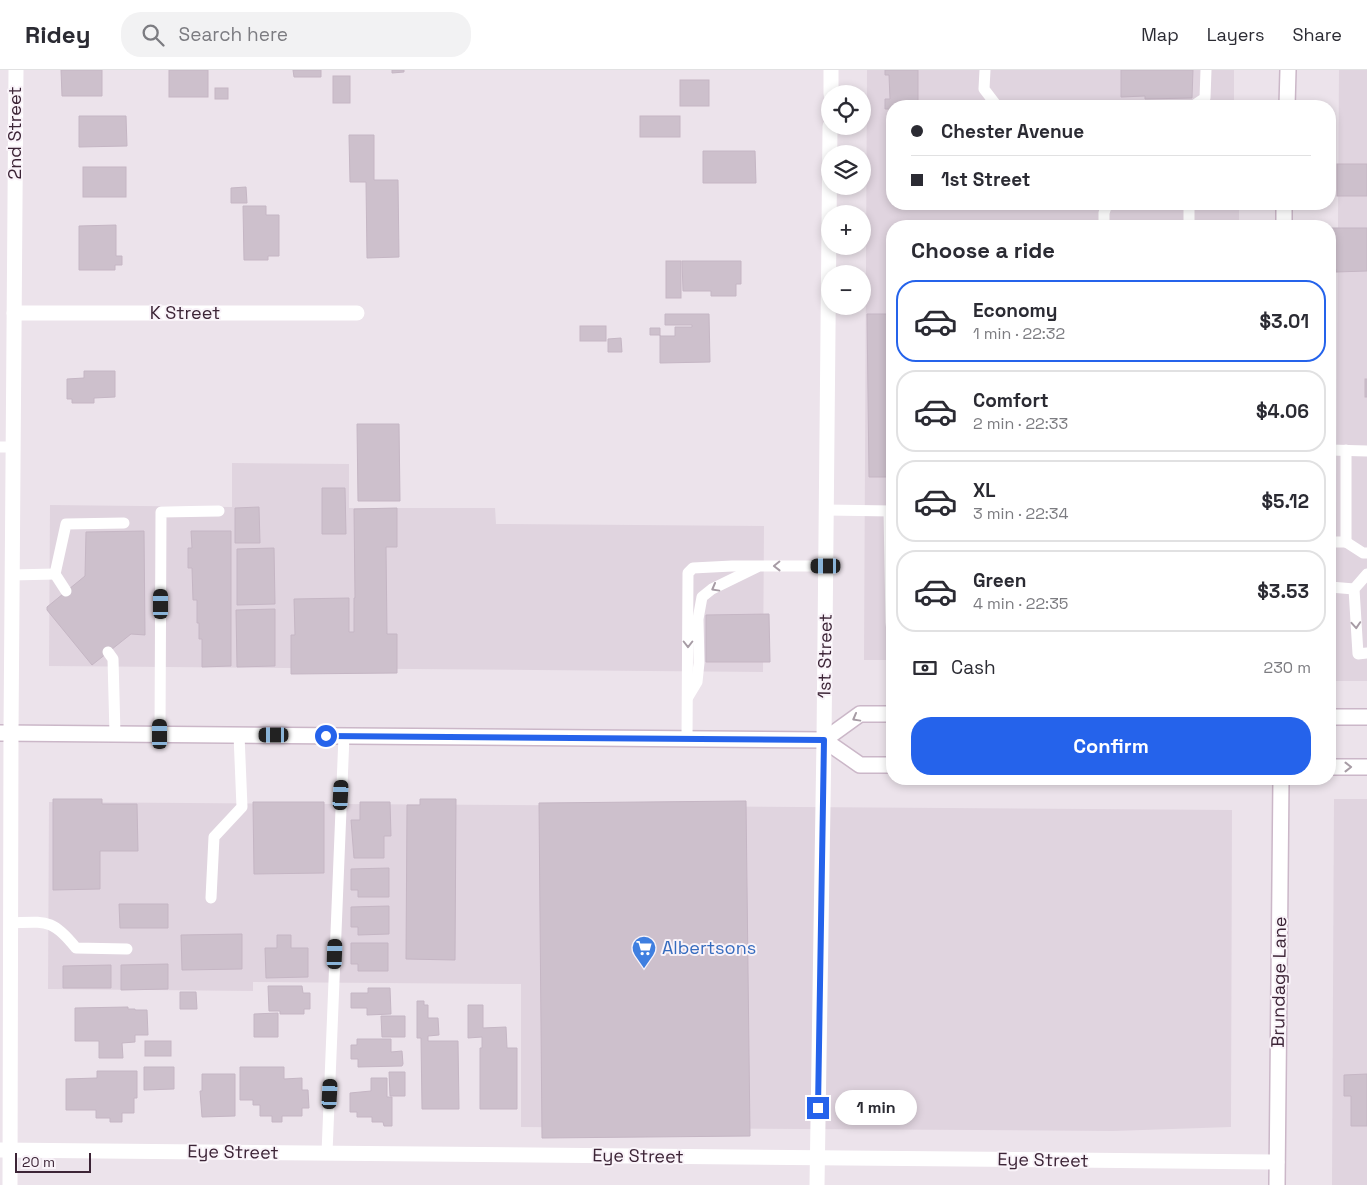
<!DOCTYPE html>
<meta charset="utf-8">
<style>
:root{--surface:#fff;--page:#f2f2f3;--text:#2b2b33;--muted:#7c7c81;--line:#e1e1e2;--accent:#2563eb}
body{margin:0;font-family:"Space Grotesk",sans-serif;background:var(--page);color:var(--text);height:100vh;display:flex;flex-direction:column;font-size:19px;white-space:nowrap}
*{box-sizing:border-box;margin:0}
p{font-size:16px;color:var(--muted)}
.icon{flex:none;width:28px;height:28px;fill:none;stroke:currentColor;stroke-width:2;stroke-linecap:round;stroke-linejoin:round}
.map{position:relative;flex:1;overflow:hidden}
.details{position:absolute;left:886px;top:150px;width:450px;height:565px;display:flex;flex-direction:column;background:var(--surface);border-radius:20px;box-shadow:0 2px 8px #0003}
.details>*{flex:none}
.top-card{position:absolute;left:886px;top:30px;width:450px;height:110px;border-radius:20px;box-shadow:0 2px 8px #0003;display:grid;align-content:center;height:110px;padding:0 25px;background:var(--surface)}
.controls{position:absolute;left:821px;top:15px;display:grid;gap:10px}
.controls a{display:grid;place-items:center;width:50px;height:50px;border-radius:50%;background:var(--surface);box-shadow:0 2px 8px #0003;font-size:25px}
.scale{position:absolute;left:15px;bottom:12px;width:76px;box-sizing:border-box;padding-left:5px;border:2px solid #3c2436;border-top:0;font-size:14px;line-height:18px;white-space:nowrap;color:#3c2436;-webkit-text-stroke:4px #f9f3f9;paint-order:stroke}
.end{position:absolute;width:22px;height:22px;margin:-11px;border:6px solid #2563eb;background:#fff;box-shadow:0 0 0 2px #fff}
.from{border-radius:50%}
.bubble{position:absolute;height:35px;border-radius:18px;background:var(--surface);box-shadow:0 2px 8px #0003;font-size:16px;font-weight:700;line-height:35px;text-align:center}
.car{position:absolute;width:15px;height:30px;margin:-15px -8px;border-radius:6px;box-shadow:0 0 4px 1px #0007;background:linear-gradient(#222 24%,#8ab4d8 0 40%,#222 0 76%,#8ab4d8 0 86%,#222 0)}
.top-card b{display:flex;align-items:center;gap:18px;height:48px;font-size:19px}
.top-card b+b{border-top:1px solid var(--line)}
.top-card i{width:12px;height:12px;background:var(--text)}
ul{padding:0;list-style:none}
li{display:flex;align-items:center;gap:15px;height:82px;margin:0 10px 8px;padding:0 15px;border:2px solid var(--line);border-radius:20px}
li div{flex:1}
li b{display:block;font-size:19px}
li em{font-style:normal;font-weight:700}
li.current{border-color:var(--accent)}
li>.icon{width:45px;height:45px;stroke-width:1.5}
h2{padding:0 25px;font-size:22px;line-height:60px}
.pay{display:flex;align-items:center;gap:12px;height:55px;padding:0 25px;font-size:19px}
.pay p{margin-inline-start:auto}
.primary-button{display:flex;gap:10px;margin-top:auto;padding:10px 25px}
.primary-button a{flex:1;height:58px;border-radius:20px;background:var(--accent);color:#fff;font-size:20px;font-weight:700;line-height:58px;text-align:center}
header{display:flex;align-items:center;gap:30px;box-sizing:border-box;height:70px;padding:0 25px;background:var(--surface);border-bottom:1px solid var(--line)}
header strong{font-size:24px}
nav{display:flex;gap:28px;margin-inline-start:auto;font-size:18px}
.search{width:350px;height:45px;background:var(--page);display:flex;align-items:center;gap:12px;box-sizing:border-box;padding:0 18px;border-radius:20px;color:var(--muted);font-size:19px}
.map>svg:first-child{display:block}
.built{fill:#e0d4df}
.building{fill:#cdc0cc;stroke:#c5b6c4}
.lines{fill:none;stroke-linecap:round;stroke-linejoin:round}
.secondary-casing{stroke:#cbb7c8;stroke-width:18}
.lane{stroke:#fff;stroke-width:11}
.street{stroke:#fff;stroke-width:15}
.secondary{stroke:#fff;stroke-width:15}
.oneway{stroke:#a79ca5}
.route{stroke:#2563eb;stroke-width:6}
.labels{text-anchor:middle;stroke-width:4;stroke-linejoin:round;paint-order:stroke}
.street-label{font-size:18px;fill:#3c2436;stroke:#f9f3f9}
.shop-label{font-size:18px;fill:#366cbe;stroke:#f9f3f9;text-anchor:start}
</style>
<header>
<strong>Ridey</strong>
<div class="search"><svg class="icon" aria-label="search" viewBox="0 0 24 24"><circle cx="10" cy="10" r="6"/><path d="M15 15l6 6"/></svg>Search here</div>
<nav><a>Map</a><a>Layers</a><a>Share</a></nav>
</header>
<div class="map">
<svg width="1367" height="1115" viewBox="0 0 1367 1115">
<rect width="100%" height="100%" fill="#ece3eb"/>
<!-- built -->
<g class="built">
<polygon points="867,0 1234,0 1234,36 892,36 892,134 1239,134 1239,156 892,156 892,590 864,590"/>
<polygon points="1339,0 1367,0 1367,611 1335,611"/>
<polygon points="232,393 349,394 349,438 495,438 496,454 764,456 763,602 49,596 50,435 232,437"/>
<polygon points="1334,729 1367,729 1367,1115 1332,1115"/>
<polygon points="49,732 1232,740 1231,1057 1113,1061 521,1057 521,914 253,912 253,921 48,919"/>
</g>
<!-- building -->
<g class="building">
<polygon points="61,0 102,0 102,26 62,26"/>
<rect x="169" y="0" width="39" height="27"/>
<polygon points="293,0 321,0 321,7 294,7"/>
<polygon points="392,0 404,0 404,2 392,3"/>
<polygon points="885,0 918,0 918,36 892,36 892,49 890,49 890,39 885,39 885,29 890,29 889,5 885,5"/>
<polygon points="1121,0 1193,0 1192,28 1145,29 1145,26 1121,27"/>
<rect x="333" y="6" width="17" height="27"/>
<rect x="680" y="10" width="29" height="26"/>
<rect x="215" y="18" width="13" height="11"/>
<polygon points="79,46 126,46 127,76 79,77"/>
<rect x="640" y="46" width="40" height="21"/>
<polygon points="349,65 374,65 374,110 398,110 399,187 367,188 366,112 350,112"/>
<polygon points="703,81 755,81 756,113 703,113"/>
<rect x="1337" y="94" width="30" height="32"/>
<rect x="83" y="97" width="43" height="30"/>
<polygon points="246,117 247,133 231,133 231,118"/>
<polygon points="243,136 266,136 266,145 279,145 279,186 268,186 268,190 244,190"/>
<polygon points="116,155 116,186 122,186 122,195 115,195 115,200 79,200 79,156"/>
<polygon points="1330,158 1367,158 1367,201 1336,202 1336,199 1330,199"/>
<rect x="666" y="191" width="15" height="37"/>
<polygon points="682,191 741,191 741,214 736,214 736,226 711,226 711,221 683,221"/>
<polygon points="665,244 709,244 710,292 660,293 660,265 650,265 650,258 660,258 660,266 675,266 675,257 692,257 692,255 665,255"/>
<polygon points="867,244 892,244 892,418 888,418 888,407 869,407"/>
<rect x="580" y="256" width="26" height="15"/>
<polygon points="621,268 622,282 608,282 608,269"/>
<polygon points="84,301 115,301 115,327 94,328 94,333 72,333 72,329 67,329 67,309 84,308"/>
<rect x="1365" y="309" width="2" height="18"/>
<polygon points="357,354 399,354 400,431 358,431"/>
<polygon points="322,418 345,418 346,464 322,464"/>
<polygon points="259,437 260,473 235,473 235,438"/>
<polygon points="397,438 397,477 386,477 387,564 397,564 397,603 291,604 291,565 295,565 294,529 349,528 349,562 354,562 354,528 355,528 354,439"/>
<polygon points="144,461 145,565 131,564 92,595 47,540 47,537 85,506 86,462"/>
<polygon points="191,461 231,461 231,596 202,597 202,569 199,569 199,553 197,553 197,530 193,530 192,498 188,498 188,478 192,478"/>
<polygon points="274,478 275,534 237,535 237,479"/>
<polygon points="275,539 275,596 237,597 236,540"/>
<polygon points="769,544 770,592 706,592 706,545"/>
<polygon points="53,729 102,729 102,734 137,734 138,781 100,781 100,819 53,820"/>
<polygon points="420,729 456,729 455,890 406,889 407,735 420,735"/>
<polygon points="746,731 750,1066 542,1068 539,733"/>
<polygon points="253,732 324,732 324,803 254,804"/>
<polygon points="360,732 390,732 391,766 384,766 384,788 354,788 351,750 360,750"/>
<polygon points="389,798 389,827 358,827 358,820 351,820 351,799"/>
<polygon points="119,834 168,834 168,858 120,858"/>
<polygon points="389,836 389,864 358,865 358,857 351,857 351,837"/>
<polygon points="242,864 242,899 182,900 181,865"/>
<polygon points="277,865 291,865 291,878 308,878 308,907 266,908 265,878 277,878"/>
<polygon points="351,873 388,873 388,901 358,901 358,894 351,894"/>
<polygon points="168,894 168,919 121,920 121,895"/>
<polygon points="111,895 111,918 63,918 63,896"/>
<polygon points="268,916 302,916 303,923 310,923 310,939 304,939 304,944 280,944 280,941 269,941"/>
<polygon points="368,918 390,918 391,944 367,945 367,938 351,938 351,923 368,923"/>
<polygon points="180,922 196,922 197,939 180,939"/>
<polygon points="417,931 424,931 424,935 428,935 428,948 438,948 439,965 428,966 428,971 458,971 459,1039 422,1039 421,968 417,968"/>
<polygon points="468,935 483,935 483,958 506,957 507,978 517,978 517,1039 480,1039 480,978 482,978 482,967 468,968"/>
<polygon points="128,937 128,939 135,939 135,940 147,940 148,965 135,965 135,972 122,973 123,988 99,988 99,971 75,971 75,938"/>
<polygon points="278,943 278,967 254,967 254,944"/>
<polygon points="381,946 405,946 405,967 382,967"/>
<polygon points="357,969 391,969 391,982 402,981 403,994 402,996 358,997 358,989 351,989 351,975 357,975"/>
<rect x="145" y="971" width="26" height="15"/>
<polygon points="144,997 174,997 174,1019 144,1020"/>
<polygon points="240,997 284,997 284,1009 302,1008 302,1020 308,1020 309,1038 302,1038 302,1046 282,1046 282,1052 272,1052 272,1046 260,1046 260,1035 253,1035 253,1030 240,1030"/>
<polygon points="97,1001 137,1001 137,1028 134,1028 134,1043 122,1043 122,1052 110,1052 110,1048 96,1048 96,1040 66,1040 66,1009 97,1008"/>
<polygon points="389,1002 405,1002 405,1026 390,1026"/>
<polygon points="202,1004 235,1004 235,1046 202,1047 200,1021 202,1021"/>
<polygon points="1367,1004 1367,1056 1351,1056 1351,1026 1344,1026 1344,1005"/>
<polygon points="371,1008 387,1008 387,1027 392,1027 392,1056 384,1056 383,1052 372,1052 372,1047 357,1047 357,1042 350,1042 350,1023 371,1021"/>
</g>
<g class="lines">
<defs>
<g id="secondary">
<polyline points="1287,36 1288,0"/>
<polyline points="1284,156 1284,134"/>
<polyline points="1330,647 1367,647"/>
<polyline points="0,663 824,670 860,695 892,695"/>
<polyline points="824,670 860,644 892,644"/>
<polyline points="1330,697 1367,697"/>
<polyline points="1277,1115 1281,709"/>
</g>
</defs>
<!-- secondary casing -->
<use href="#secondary" class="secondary-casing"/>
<!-- lane -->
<g class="lane">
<polyline points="985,0 984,19 997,36"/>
<polyline points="1193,36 1205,28 1206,0"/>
<polyline points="1104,156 1104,143 1107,134"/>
<polyline points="1189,156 1189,134"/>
<polyline points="0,377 13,377"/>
<polyline points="1330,380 1367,381"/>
<polyline points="826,440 892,441"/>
<polyline points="889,441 891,552 892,562"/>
<polyline points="1330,472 1346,472 1346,380"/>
<polyline points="1346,472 1363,483 1367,483"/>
<polyline points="1367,504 1354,519 1358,584 1367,583"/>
<polyline points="12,505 55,504"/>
<polyline points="1330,517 1354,519"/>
<polyline points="66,521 55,504 66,454 124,453"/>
<polyline points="108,582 113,589 115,664"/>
<polyline points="688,627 697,612 699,593 698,549 702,527 712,519 757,497"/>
<polyline points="160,664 161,442 219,441"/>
<polyline points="687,668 688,503 693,498 732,496 826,496"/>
<polyline points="211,828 214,767 242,737 239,665"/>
<path d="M10,853C46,852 52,848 76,878L127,879"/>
<polyline points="327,1083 344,666"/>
</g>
<!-- street -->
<g class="street">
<polyline points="831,24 831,0"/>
<polyline points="14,243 357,243"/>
<polyline points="0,1080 1277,1092"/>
<polyline points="10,1115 11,663 16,0"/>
<polyline points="817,1115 824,670 830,56"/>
</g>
<!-- secondary -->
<use href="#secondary" class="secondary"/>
</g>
<!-- one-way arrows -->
<defs><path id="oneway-chevron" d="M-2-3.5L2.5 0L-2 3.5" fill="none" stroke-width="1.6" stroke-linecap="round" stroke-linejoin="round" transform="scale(1.25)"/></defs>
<g class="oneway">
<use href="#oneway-chevron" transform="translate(777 496) rotate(179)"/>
<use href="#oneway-chevron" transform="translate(715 518) rotate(151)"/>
<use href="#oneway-chevron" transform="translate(1356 555) rotate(86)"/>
<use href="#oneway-chevron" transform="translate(688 574) rotate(90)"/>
<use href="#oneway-chevron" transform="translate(856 648) rotate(151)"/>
<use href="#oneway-chevron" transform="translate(1348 697)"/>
</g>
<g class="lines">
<!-- route -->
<polyline class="route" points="326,666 824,670 818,1038"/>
</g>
<!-- icons -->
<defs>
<symbol id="supermarket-pin" viewBox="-11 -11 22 30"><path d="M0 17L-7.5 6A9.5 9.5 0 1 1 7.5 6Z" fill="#3f7fe0" stroke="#f9f3f9"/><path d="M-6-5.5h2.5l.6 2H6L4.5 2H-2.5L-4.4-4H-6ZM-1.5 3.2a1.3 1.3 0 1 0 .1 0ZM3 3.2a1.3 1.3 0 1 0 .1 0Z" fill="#fff"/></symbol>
</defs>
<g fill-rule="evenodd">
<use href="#supermarket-pin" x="630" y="864" width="28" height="38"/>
</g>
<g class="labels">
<!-- street labels -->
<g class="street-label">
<text transform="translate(15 63) rotate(-90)" y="6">2nd Street</text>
<text x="185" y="249">K Street</text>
<text transform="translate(825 586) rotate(-89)" y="6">1st Street</text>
<text transform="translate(1279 912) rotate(-89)" y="6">Brundage Lane</text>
<text transform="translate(233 1082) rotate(1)" y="6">Eye Street</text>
<text transform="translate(638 1086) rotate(1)" y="6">Eye Street</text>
<text transform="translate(1043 1090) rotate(1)" y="6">Eye Street</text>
</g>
<!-- shop labels -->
<g class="shop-label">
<text x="662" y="884">Albertsons</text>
</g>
</g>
</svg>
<div class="controls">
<a><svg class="icon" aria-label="locate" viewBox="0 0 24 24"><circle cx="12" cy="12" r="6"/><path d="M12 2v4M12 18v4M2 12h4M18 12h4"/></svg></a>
<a><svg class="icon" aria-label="layers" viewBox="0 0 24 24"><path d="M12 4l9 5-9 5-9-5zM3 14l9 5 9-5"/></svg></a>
<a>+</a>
<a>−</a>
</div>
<div class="scale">20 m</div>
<i class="end from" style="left:326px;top:666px"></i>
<i class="end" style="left:818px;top:1038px"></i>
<div class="bubble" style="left:835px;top:1020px;width:82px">1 min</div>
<i class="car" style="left:826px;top:496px;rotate:270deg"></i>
<i class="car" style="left:161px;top:534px;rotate:0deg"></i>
<i class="car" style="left:160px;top:664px;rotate:0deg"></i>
<i class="car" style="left:274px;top:665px;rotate:270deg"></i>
<i class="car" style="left:341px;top:725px;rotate:3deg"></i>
<i class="car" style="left:335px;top:884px;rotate:2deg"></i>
<i class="car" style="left:330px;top:1024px;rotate:3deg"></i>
<div class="top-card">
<b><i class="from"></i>Chester Avenue</b>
<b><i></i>1st Street</b>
</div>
<section class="details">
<h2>Choose a ride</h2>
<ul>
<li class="current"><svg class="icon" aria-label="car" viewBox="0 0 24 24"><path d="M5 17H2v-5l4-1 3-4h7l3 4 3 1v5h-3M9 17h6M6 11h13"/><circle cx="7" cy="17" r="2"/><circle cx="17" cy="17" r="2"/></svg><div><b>Economy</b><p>1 min · 22:32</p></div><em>$3.01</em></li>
<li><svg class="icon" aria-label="car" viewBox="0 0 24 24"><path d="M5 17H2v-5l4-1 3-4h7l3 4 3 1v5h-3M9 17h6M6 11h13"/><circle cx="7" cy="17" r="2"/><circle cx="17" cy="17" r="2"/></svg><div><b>Comfort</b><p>2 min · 22:33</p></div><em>$4.06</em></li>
<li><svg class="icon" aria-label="car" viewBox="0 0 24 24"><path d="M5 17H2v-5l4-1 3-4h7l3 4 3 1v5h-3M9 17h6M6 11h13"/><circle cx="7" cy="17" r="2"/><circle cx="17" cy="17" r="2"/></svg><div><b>XL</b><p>3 min · 22:34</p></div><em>$5.12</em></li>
<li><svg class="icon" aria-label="car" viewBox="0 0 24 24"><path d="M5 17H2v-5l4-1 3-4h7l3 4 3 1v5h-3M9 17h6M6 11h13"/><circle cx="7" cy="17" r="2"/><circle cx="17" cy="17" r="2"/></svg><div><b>Green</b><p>4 min · 22:35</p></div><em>$3.53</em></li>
</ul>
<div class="pay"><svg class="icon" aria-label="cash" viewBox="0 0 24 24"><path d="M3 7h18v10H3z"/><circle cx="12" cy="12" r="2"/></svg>Cash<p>230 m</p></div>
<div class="primary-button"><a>Confirm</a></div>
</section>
</div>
